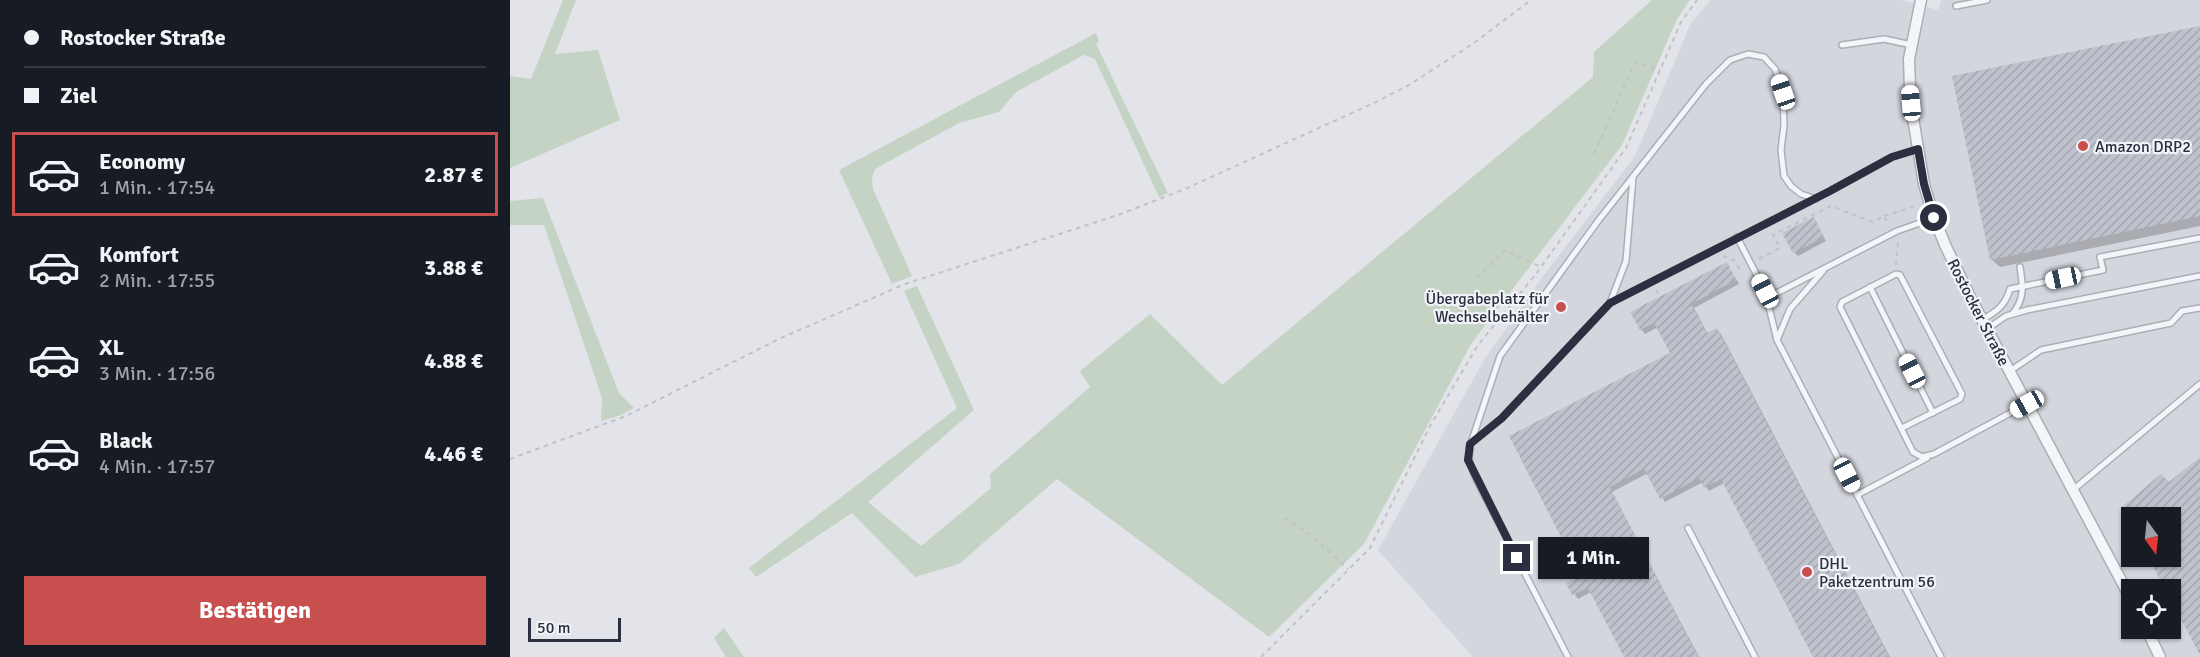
<!DOCTYPE html>
<html lang="de">
<meta charset="utf-8">
<style>
:root{--surface:#171b24;--page:#20242c;--text:#f1f3f6;--muted:#9ea1a6;--line:#363941;--accent:#c7504f}
body{margin:0;font-family:Signika,sans-serif;background:var(--page);color:var(--text);height:100vh;display:flex;flex-direction:column;font-size:22px;white-space:nowrap}
*{box-sizing:border-box;margin:0}
p{font-size:20px;color:var(--muted)}
.icon{flex:none;width:33px;height:33px;fill:none;stroke:currentColor;stroke-width:2;stroke-linecap:round;stroke-linejoin:round}
.map{position:relative;flex:1;overflow:hidden}
.side{display:flex;flex-direction:column;background:var(--surface);width:510px}
.side>*{flex:none}
.guide{display:grid;align-content:center;height:132px;padding:0 24px;background:var(--surface)}
.needle{width:39px;rotate:165deg}
.tools{position:absolute;left:1611px;top:507px;display:grid;gap:12px}
.tools a{display:grid;place-items:center;width:60px;height:60px;border-radius:0px;background:var(--surface);box-shadow:0 2px 4px #0004;font-size:30px}
.scale{position:absolute;left:18px;bottom:15px;width:93px;box-sizing:border-box;padding-left:6px;border:3px solid #2b2f40;border-top:0;font-size:16px;line-height:21px;white-space:nowrap;color:#2b2f40;-webkit-text-stroke:4px #f1f3f7;paint-order:stroke}
.end{position:absolute;width:27px;height:27px;margin:-14px;border:8px solid #2b2f40;background:#fff;box-shadow:0 0 0 3px #fff}
.from{border-radius:50%}
.bubble{position:absolute;height:42px;border-radius:0px;background:var(--surface);box-shadow:0 2px 4px #0004;font-size:20px;font-weight:700;line-height:42px;text-align:center}
.car{position:absolute;width:18px;height:36px;margin:-18px -9px;border-radius:8px;box-shadow:0 0 4px 2px #0007;background:linear-gradient(#fff 24%,#345 0 40%,#fff 0 76%,#345 0 86%,#fff 0)}
.guide b{display:flex;align-items:center;gap:21px;height:57px;font-size:22px}
.guide b+b{border-top:2px solid var(--line)}
.guide i{width:15px;height:15px;background:var(--text)}
ul{padding:0;list-style:none}
li{display:flex;align-items:center;gap:18px;height:84px;margin:0 12px 9px;padding:0 12px;border:3px solid transparent;border-radius:0px}
li div{flex:1}
li b{display:block;font-size:22px}
li em{font-style:normal;font-weight:700}
li.on{border-color:var(--accent)}
li>.icon{width:54px;height:54px;stroke-width:1.5}
.button{display:flex;gap:12px;margin-top:auto;padding:12px 24px}
.button a{flex:1;height:69px;border-radius:0px;background:var(--accent);color:#fff;font-size:24px;font-weight:700;line-height:69px;text-align:center}
main{display:flex;flex:1;min-height:0}
.map>svg:first-child{display:block}
.built{fill:#d4d6de;fill-rule:evenodd}
.green{fill:#c5d3c4}
.shadow{fill:#0003}
.building{fill:url(#building-hatch)}
.lines{fill:none;stroke-linecap:round;stroke-linejoin:round}
.lane-casing{stroke:#abaeb7;stroke-width:8}
.street-casing{stroke:#abaeb7;stroke-width:13}
.path{stroke:#c0c2c8;stroke-width:2;stroke-dasharray:4.5 4.5;stroke-linecap:butt}
.lane{stroke:#f4f5f8;stroke-width:5}
.street{stroke:#f4f5f8;stroke-width:10}
.route{stroke:#2b2f40;stroke-width:8}
.poi-dot{fill:#c7504f;stroke:#f1f3f7;stroke-width:2}
.labels{text-anchor:middle;stroke-width:4.5;stroke-linejoin:round;paint-order:stroke}
.poi-label{font-size:16px;fill:#2b2f40;stroke:#f1f3f7;text-anchor:start}
.street-label{font-size:16px;fill:#2b2f40;stroke:#f1f3f7}
</style>
<main>
<section class="side">
<div class="guide">
<b><i class="from"></i>Rostocker Straße</b>
<b><i></i>Ziel</b>
</div>
<ul>
<li class="on"><svg class="icon" aria-label="car" viewBox="0 0 24 24"><path d="M5 17H2v-5l4-1 3-4h7l3 4 3 1v5h-3M9 17h6M6 11h13"/><circle cx="7" cy="17" r="2"/><circle cx="17" cy="17" r="2"/></svg><div><b>Economy</b><p>1 Min. · 17:54</p></div><em>2.87 €</em></li>
<li><svg class="icon" aria-label="car" viewBox="0 0 24 24"><path d="M5 17H2v-5l4-1 3-4h7l3 4 3 1v5h-3M9 17h6M6 11h13"/><circle cx="7" cy="17" r="2"/><circle cx="17" cy="17" r="2"/></svg><div><b>Komfort</b><p>2 Min. · 17:55</p></div><em>3.88 €</em></li>
<li><svg class="icon" aria-label="car" viewBox="0 0 24 24"><path d="M5 17H2v-5l4-1 3-4h7l3 4 3 1v5h-3M9 17h6M6 11h13"/><circle cx="7" cy="17" r="2"/><circle cx="17" cy="17" r="2"/></svg><div><b>XL</b><p>3 Min. · 17:56</p></div><em>4.88 €</em></li>
<li><svg class="icon" aria-label="car" viewBox="0 0 24 24"><path d="M5 17H2v-5l4-1 3-4h7l3 4 3 1v5h-3M9 17h6M6 11h13"/><circle cx="7" cy="17" r="2"/><circle cx="17" cy="17" r="2"/></svg><div><b>Black</b><p>4 Min. · 17:57</p></div><em>4.46 €</em></li>
</ul>
<div class="button"><a>Bestätigen</a></div>
</section>
<div class="map">
<svg width="1690" height="657" viewBox="0 0 1690 657">
<defs>
<pattern id="building-hatch" width="6" height="6" patternUnits="userSpaceOnUse" patternTransform="scale(1.5)"><rect width="6" height="6" fill="#bfc2cc"/><path d="M-1 1l2-2M0 6l6-6M5 7l2-2" fill="none" stroke="#a4a7b0"/></pattern>
</defs>
<rect width="100%" height="100%" fill="#e2e4ea"/>
<!-- built -->
<path class="built" d="M1201,0H1391L1428,10L1431,0H1690V657H963L868,550L974,360L1031,279L1125,156L1181,23ZM1622,518H1660V556H1622ZM1622,590H1660V628H1622Z"/>
<!-- green -->
<g class="green">
<polygon points="53,0 66,0 45,54 88,50 110,120 0,168 0,76 21,79"/>
<polygon points="1142,0 1180,0 1167,19 1112,145 961,344 854,544 759,637 547,479 449,564 405,577 342,513 246,577 239,568 447,408 394,291 407,286 464,410 358,502 411,546 481,488 480,474 580,387 570,371 640,314 712,385 1083,77 1084,52"/>
<polygon points="586,33 589,41 586,44 658,193 649,197 585,59 574,55 506,92 489,112 449,123 365,169 362,177 363,189 402,276 382,284 329,170"/>
<polygon points="33,198 109,393 124,408 111,415 91,421 92,398 34,225 0,225 0,201"/>
<polygon points="214,628 234,657 216,657 204,638"/>
</g>
<!-- shadow -->
<g class="shadow">
<polygon points="1690,27 1690,226 1490,267 1481,259"/>
<polygon points="1303,219 1316,241 1288,256 1284,252"/>
<polygon points="1217,264 1229,284 1184,308 1198,334 1207,330 1211,334 1380,657 1305,657 1214,483 1199,491 1193,482 1155,502 1138,473 1102,492 1189,657 1115,657 1081,592 1068,599 1058,584 1073,576 1001,437 1162,353 1148,327 1135,334 1131,329"/>
</g>
<!-- building -->
<g class="building">
<polygon points="1690,26 1690,216 1480,260 1442,76"/>
<polygon points="1304,217 1314,237 1283,253 1272,233"/>
<polygon points="1217,262 1226,280 1181,304 1197,333 1207,328 1379,657 1303,657 1211,479 1194,488 1189,478 1150,499 1134,469 1100,487 1188,657 1114,657 1078,588 1062,595 1056,583 1071,576 999,436 1160,353 1144,323 1130,330 1120,312"/>
<polygon points="1690,457 1690,655 1660,599 1660,590 1655,590 1638,556 1660,556 1660,518 1617,518 1612,507 1651,474 1659,482"/>
</g>
<g class="lines">
<defs>
<g id="lane">
<polyline points="1446,6 1477,0"/>
<polyline points="1332,45 1374,39 1402,45"/>
<polyline points="1227,237 1255,291 1267,340 1431,657"/>
<polyline points="1360,287 1423,413"/>
<polyline points="1257,298 1387,231 1424,218"/>
<polyline points="1100,303 1116,261 1123,177"/>
<path d="M1503,313C1515,298 1513,285 1510,267"/>
<path d="M1472,320C1487,311 1495,306 1500,289L1593,270L1590,257L1690,238"/>
<polyline points="1477,329 1496,316 1517,310 1690,276"/>
<polyline points="1267,340 1280,309 1313,271"/>
<polyline points="1500,371 1531,350 1661,323 1672,311 1690,308"/>
<polyline points="1392,428 1450,399 1452,394 1390,275 1386,274 1332,302 1330,307 1403,452 1412,457 1424,454 1517,404"/>
<polyline points="961,443 990,356 1088,221 1196,84 1220,60 1238,54 1254,57 1265,69 1273,92 1274,125 1271,150 1274,176 1281,186 1291,194 1306,199"/>
<polyline points="1563,490 1690,384"/>
<polyline points="1347,495 1417,458"/>
<polyline points="1178,528 1245,657"/>
<polyline points="1058,657 966,479 959,460 960,444 992,418 1100,303 1320,191 1382,157 1408,149"/>
</g>
<g id="street">
<polyline points="1411,0 1399,59 1400,88 1403,118 1414,184 1424,218 1436,247 1461,299 1622,601"/>
<polyline points="1636,628 1650,657"/>
</g>
</defs>
<!-- lane casing -->
<use href="#lane" class="lane-casing"/>
<!-- street casing -->
<use href="#street" class="street-casing"/>
<!-- path -->
<g class="path">
<polyline points="1084,154 1125,62 1150,70"/>
<polyline points="1374,216 1409,205"/>
<polyline points="1213,256 1224,260 1230,270 1233,268"/>
<polyline points="1249,259 1270,248 1263,235 1321,206 1363,222 1374,216 1379,225"/>
<polyline points="1386,265 1388,241"/>
<polyline points="967,278 995,250 1031,267"/>
<polyline points="1146,290 1150,297"/>
<polyline points="0,459 116,416 271,338 395,284 608,215 675,189 866,102 899,85 964,43 1021,0"/>
<polyline points="774,518 800,534 838,569"/>
<polyline points="751,657 860,548 920,426 968,345 1026,274 1116,148 1171,22 1187,0"/>
</g>
<!-- lane -->
<use href="#lane" class="lane"/>
<!-- street -->
<use href="#street" class="street"/>
</g>
<g class="lines">
<!-- route -->
<polyline class="route" points="1007,558 958,460 960,444 992,418 1100,303 1320,191 1382,157 1408,149 1414,184 1424,218"/>
</g>
<!-- markers -->
<g class="poi-dot">
<circle cx="1573" cy="146" r="6"/>
<circle cx="1051" cy="307" r="6"/>
<circle cx="1297" cy="572" r="6"/>
</g>
<g class="labels">
<!-- poi labels -->
<g class="poi-label">
<text x="1585" y="152">Amazon DRP2</text>
<text x="1039" y="304" text-anchor="end">Übergabeplatz für<tspan x="1039" dy="18">Wechselbehälter</tspan></text>
<text x="1309" y="569">DHL<tspan x="1309" dy="18">Paketzentrum 56</tspan></text>
</g>
<!-- street labels -->
<g class="street-label">
<text transform="translate(1469 312) rotate(63)" y="6">Rostocker Straße</text>
</g>
</g>
</svg>
<div class="tools">
<a><svg class="needle" viewBox="-14 -14 28 28"><path d="M0-13l5 13h-10z" fill="#e53935"/><path d="M0 13l5-13h-10z" fill="#9ea1a6"/></svg></a>
<a><svg class="icon" aria-label="locate" viewBox="0 0 24 24"><circle cx="12" cy="12" r="6"/><path d="M12 2v4M12 18v4M2 12h4M18 12h4"/></svg></a>
</div>
<div class="scale">50 m</div>
<i class="end from" style="left:1424px;top:218px"></i>
<i class="end" style="left:1007px;top:558px"></i>
<div class="bubble" style="left:1028px;top:537px;width:111px">1 Min.</div>
<i class="car" style="left:1273px;top:92px;rotate:341deg"></i>
<i class="car" style="left:1401px;top:103px;rotate:355deg"></i>
<i class="car" style="left:1553px;top:278px;rotate:258deg"></i>
<i class="car" style="left:1255px;top:291px;rotate:332deg"></i>
<i class="car" style="left:1402px;top:371px;rotate:333deg"></i>
<i class="car" style="left:1517px;top:404px;rotate:241deg"></i>
<i class="car" style="left:1337px;top:475px;rotate:153deg"></i>
</div>
</main>
